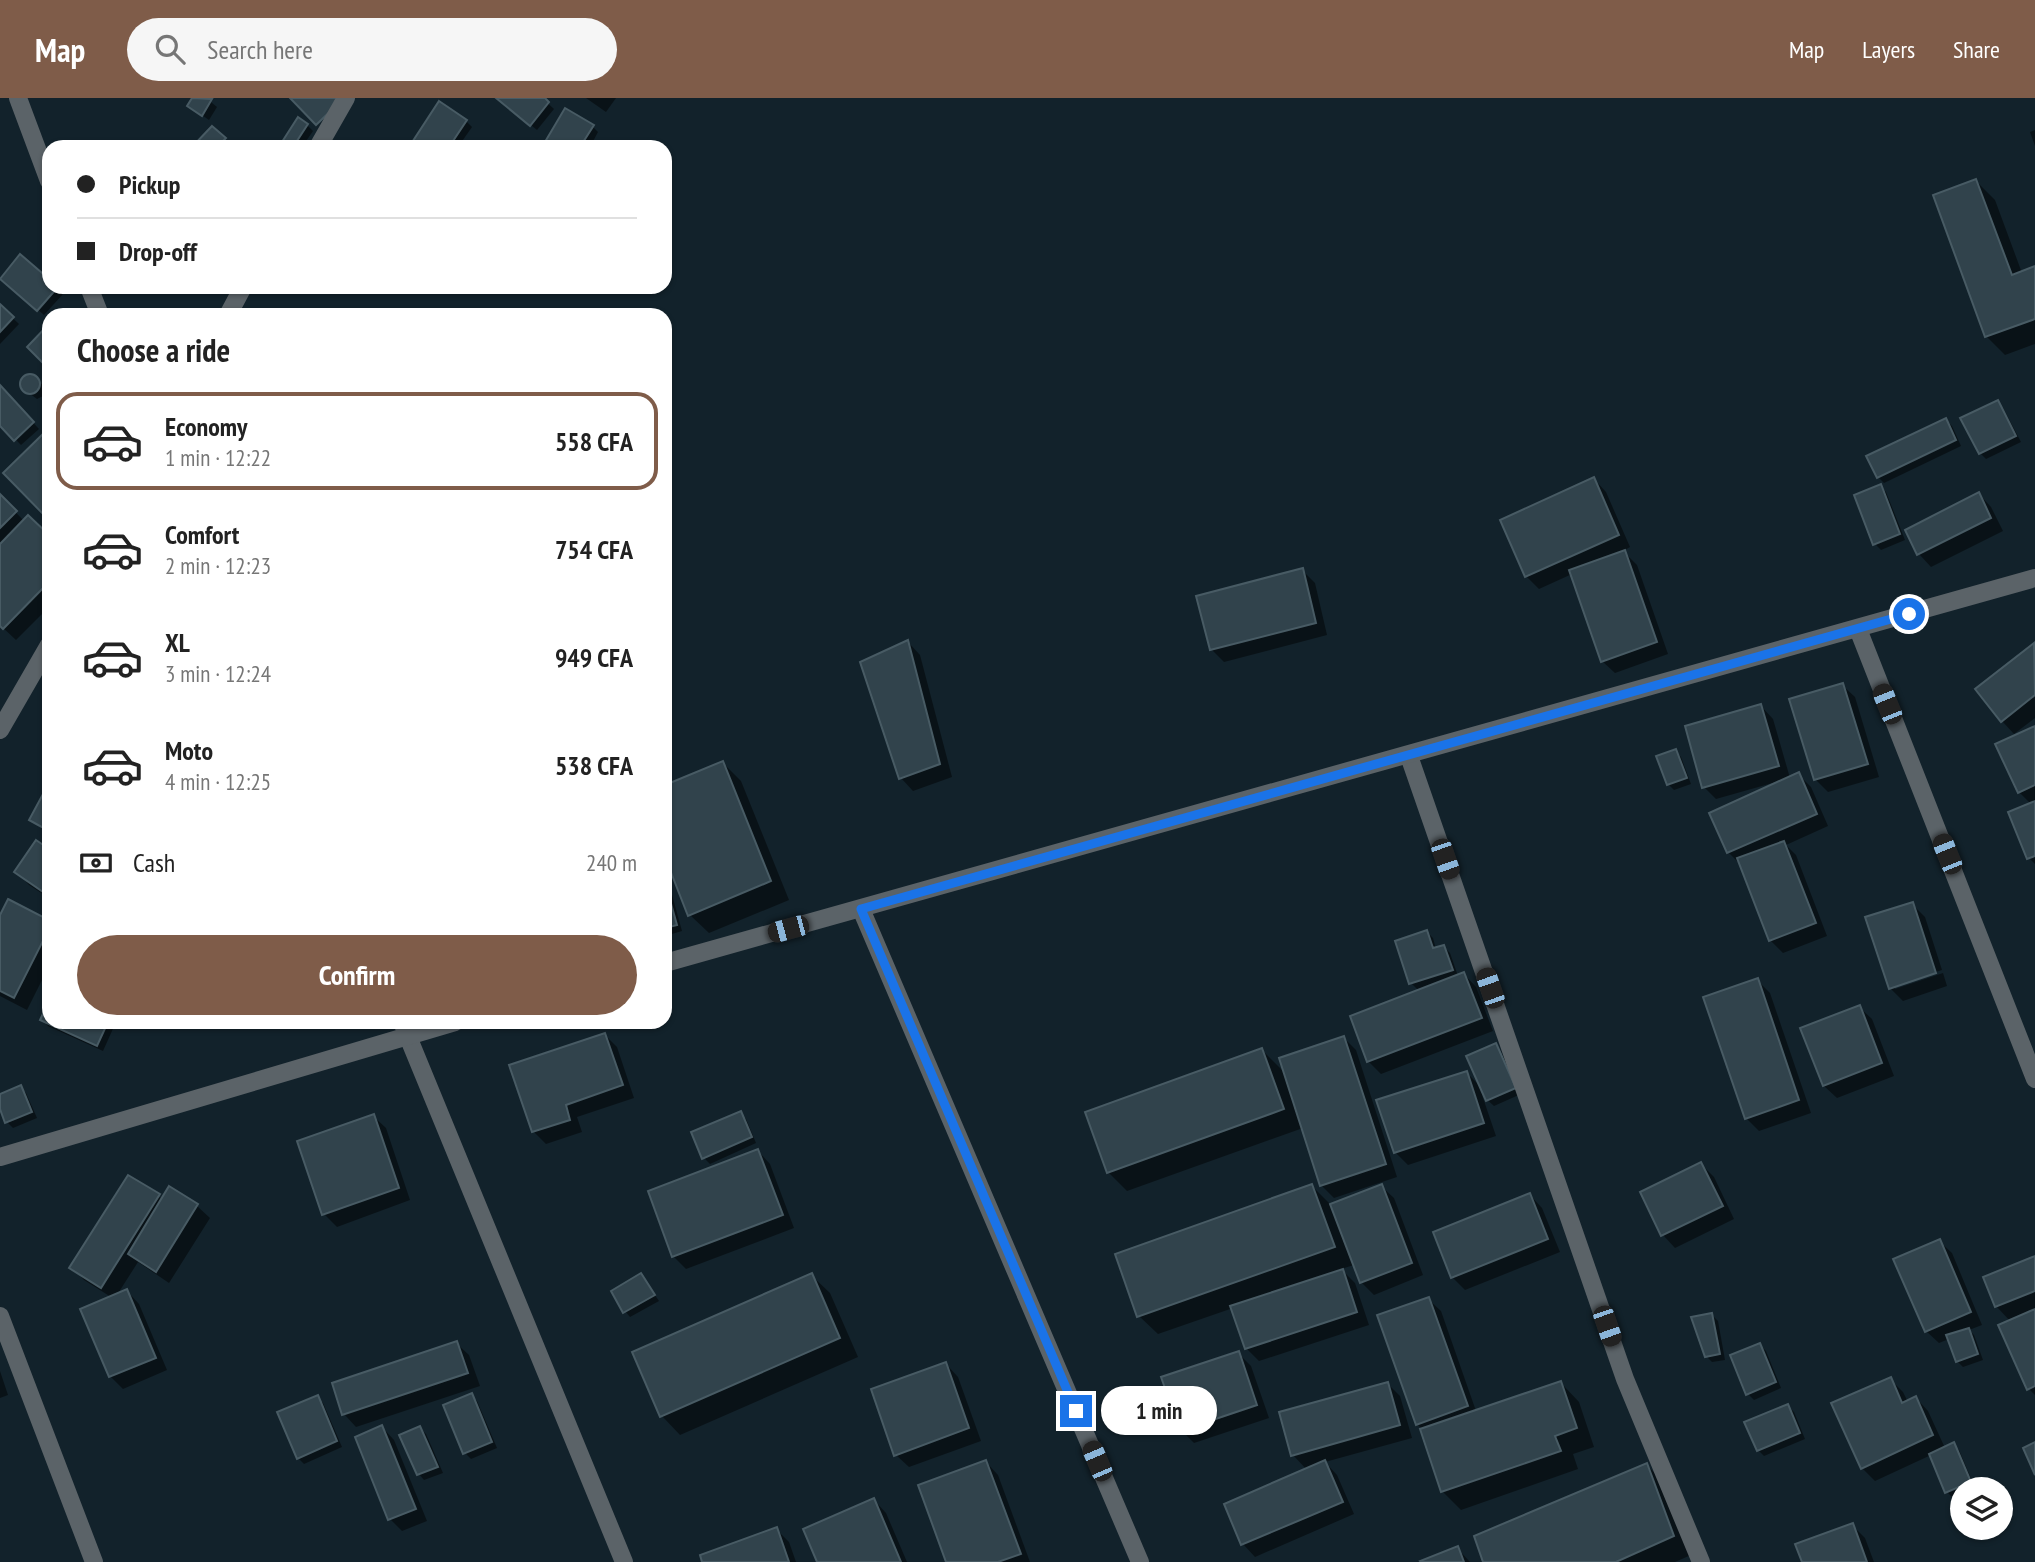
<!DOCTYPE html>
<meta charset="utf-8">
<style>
:root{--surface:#fff;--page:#f6f6f6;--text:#222;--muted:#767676;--line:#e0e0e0;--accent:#7f5c49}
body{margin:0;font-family:"PT Sans Narrow",sans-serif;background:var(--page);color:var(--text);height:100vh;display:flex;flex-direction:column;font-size:26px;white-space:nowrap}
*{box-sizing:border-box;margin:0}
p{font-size:23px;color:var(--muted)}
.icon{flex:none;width:38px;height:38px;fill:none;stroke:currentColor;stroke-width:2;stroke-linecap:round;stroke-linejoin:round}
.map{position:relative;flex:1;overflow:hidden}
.drawer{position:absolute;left:42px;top:210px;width:630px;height:721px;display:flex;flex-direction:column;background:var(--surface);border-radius:21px;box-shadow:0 2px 5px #0004}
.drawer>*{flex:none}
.guide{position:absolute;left:42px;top:42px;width:630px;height:154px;border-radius:21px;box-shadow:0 2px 5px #0004;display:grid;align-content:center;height:154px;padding:0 35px;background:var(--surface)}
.tools{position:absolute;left:1950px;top:1379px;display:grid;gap:14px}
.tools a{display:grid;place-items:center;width:63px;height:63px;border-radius:50%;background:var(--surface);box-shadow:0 2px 5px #0004;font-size:35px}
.end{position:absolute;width:32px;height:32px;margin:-16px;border:9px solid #1a73e8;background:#fff;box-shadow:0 0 0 4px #fff}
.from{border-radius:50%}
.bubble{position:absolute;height:49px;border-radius:24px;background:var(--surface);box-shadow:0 2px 5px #0004;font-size:23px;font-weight:700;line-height:49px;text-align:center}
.car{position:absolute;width:21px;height:42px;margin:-21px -10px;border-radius:9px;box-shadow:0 0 5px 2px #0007;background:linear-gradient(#222 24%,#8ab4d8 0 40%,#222 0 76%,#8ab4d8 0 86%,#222 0)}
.guide b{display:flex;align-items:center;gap:24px;height:66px;font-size:26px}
.guide b+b{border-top:2px solid var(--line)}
.guide i{width:18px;height:18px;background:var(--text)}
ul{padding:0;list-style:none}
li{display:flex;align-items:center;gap:21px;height:98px;margin:0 14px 10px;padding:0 21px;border:4px solid transparent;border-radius:21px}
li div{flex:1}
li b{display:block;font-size:26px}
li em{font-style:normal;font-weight:700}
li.active{border-color:var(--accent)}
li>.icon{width:63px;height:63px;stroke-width:1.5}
h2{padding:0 35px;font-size:32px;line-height:84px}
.pay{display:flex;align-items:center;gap:18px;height:77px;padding:0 35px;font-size:26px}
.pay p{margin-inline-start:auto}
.action{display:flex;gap:14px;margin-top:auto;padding:14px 35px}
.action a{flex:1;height:80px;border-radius:42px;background:var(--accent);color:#fff;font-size:28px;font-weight:700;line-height:80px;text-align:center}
header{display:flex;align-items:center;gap:42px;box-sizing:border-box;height:98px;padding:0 35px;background:var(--accent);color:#fff}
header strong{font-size:33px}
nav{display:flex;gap:38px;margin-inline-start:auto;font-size:24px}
.search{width:490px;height:63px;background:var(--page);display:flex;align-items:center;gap:18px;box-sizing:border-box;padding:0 24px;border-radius:38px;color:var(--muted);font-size:26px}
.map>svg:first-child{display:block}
.shadow{fill:#0007}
.building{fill:#31434c;stroke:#485b64;stroke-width:2}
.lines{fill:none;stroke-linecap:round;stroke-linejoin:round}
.street{stroke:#5b6368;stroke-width:18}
.route{stroke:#1a73e8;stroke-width:9}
</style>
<header>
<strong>Map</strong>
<div class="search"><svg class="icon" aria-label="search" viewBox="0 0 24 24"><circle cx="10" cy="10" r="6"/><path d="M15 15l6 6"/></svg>Search here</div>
<nav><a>Map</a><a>Layers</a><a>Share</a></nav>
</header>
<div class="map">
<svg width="2035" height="1464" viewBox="0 0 2035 1464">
<rect width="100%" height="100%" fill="#12222b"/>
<!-- shadow -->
<g class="shadow">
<polygon points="194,0 206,0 217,9 209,22 189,8"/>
<polygon points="498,0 542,0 554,11 537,32"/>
<polygon points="586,0 616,0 606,14"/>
<polygon points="466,23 472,29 458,49 411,49"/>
<polygon points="307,27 313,33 302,49 284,49"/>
<polygon points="593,29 598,34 590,49 544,49"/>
<polygon points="212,30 230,47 228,49 195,49"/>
<polygon points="2035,32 2035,48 2030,34"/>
<polygon points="1976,83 1995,102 2022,175 2035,170 2035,246 2005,257 1986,238"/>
<polygon points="20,158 49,183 49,189 56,189 63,196 44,217 1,179"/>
<polygon points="0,208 19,226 0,246"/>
<polygon points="49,229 49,269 29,249"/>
<polygon points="30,278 43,287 45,293 43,298 37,301 25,292 22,286 24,281"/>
<polygon points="0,289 39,331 21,347 0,325"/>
<polygon points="1997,304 2003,310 2021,344 1986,361 1980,355"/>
<polygon points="1946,322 1952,328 1961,348 1884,385 1878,379"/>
<polygon points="1594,381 1606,394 1630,449 1623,453 1637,467 1668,556 1615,575 1602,563 1572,476 1539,491 1526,478"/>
<polygon points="1880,388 1886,394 1905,442 1881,452 1875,446 1856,398"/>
<polygon points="1979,396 1991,409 2003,433 1931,469 1919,456 1907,433"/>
<polygon points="0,398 24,423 49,439 49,509 16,542 0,527"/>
<polygon points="1302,472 1315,485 1327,537 1224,564 1211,551"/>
<polygon points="908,544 920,557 952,679 913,693 901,680"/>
<polygon points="2034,548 2035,620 2014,636 2002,623"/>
<polygon points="1842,587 1855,599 1879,679 1828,694 1815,681"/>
<polygon points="1761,608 1773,621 1790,680 1799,677 1811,689 1828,728 1786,747 1796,757 1827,838 1783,855 1770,842 1741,767 1728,754 1777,687 1776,684 1716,701 1704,689"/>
<polygon points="2035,630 2035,766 2029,760 2031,706 2019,694"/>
<polygon points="1675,653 1681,659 1691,686 1674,692 1668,686"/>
<polygon points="723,665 741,683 789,802 709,835 690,817 665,754 665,689"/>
<polygon points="49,689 49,737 31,721"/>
<polygon points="49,753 49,800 29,787 17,774"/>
<polygon points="665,782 669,786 682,833 665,838"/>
<polygon points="1912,806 1925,819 1942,872 1895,887 1895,891 1943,875 1947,888 1903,903 1890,890"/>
<polygon points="0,820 49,824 49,868 27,912 0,898"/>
<polygon points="1427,834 1433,840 1436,851 1444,849 1450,855 1458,878 1464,876 1476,889 1493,933 1381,976 1368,963 1419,893 1411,885"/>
<polygon points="1757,882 1770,895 1811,1015 1759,1033 1746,1020"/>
<polygon points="49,907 49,924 116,924 103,953 48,928 43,922"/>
<polygon points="1859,909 1872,921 1894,978 1837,1000 1824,988"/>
<polygon points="605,937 617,949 634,1000 577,1019 582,1034 546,1046 534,1034 512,968"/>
<polygon points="1344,940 1356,952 1397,1079 1334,1100 1321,1087 1303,1030 1127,1093 1108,1074 1262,952 1286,976"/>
<polygon points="1496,947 1501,953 1521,996 1494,1008 1482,997 1496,1038 1408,1067 1395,1054 1467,975 1482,990"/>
<polygon points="20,989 26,995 37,1020 13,1030 7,1024 0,1006 0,998"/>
<polygon points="740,1015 746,1021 756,1045 710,1066 704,1060"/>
<polygon points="373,1018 386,1030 410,1102 337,1129 324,1116"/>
<polygon points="758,1053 770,1066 794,1130 686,1171 673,1158"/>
<polygon points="1701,1066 1714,1079 1734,1121 1675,1150 1663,1137 1642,1095"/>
<polygon points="1312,1088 1331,1107 1381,1088 1394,1100 1423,1177 1374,1197 1361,1184 1354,1167 1341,1171 1355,1185 1369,1227 1259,1263 1246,1250 1233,1210 1158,1236 1139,1218"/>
<polygon points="170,1091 197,1108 210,1120 169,1185 138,1164 117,1197 127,1193 139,1206 167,1272 123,1291 110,1278 111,1199 84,1182 72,1169 158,1098 163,1102"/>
<polygon points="1530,1097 1542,1110 1560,1154 1465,1192 1452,1179"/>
<polygon points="1939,1143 1952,1155 1982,1227 1969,1232 1974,1237 1983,1262 1963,1269 1957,1263 1949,1241 1939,1245 1926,1233"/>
<polygon points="2035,1160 2035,1297 2029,1291 2011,1224 1996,1208"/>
<polygon points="641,1177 659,1203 630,1219 625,1213"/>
<polygon points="811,1177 830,1195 858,1259 680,1337 662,1318"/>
<polygon points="1428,1201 1441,1213 1476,1313 1561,1285 1579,1304 1594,1349 1573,1356 1578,1371 1461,1412 1442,1393 1423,1332 1417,1326"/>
<polygon points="1712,1217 1718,1223 1725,1262 1712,1264 1706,1258"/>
<polygon points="456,1245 469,1257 480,1288 356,1329 344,1316"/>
<polygon points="1760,1247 1766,1253 1781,1290 1754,1302 1748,1296"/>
<polygon points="1238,1255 1251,1268 1269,1320 1194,1345 1181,1332"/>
<polygon points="946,1266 958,1279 981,1343 909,1369 896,1357"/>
<polygon points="0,1273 8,1297 0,1300"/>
<polygon points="1890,1281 1903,1294 1908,1304 1916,1300 1928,1313 1945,1350 1954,1347 1959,1352 1975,1390 1962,1391 1962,1396 1953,1400 1947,1394 1931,1357 1875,1383 1862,1370"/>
<polygon points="1388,1286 1400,1298 1412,1340 1325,1364 1337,1377 1354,1416 1255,1459 1243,1446 1307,1372 1293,1357"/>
<polygon points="471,1297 477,1303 497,1350 471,1361 465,1355 446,1308"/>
<polygon points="317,1299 323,1305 342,1349 304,1366 298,1360"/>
<polygon points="1788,1308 1794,1314 1805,1341 1764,1358 1758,1352"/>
<polygon points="382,1329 394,1342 427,1423 402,1433 390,1421"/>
<polygon points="420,1330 426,1336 443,1375 424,1382 419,1376 401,1338"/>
<polygon points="986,1364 998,1377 1030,1464 948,1464"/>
<polygon points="1647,1367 1665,1386 1691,1457 1675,1464 1484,1464"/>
<polygon points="874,1402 886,1415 907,1464 819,1464"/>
<polygon points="1852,1427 1865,1440 1874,1464 1803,1464"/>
<polygon points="776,1431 789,1444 796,1464 704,1464"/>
<polygon points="1457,1450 1470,1464 1423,1464"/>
</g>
<!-- building -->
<g class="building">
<polygon points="192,0 212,1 202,18 187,8"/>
<polygon points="290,0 336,0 340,4 316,27"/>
<polygon points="496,0 545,0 549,4 530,28"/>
<polygon points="439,3 467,22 449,49 409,49"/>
<polygon points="565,10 594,27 580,49 542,49"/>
<polygon points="298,19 308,26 293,49 282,49 280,47"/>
<polygon points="212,28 226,40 217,49 192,49"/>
<polygon points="1976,81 2012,177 2035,168 2035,221 1985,239 1933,97"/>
<polygon points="20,156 49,181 49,189 58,189 37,213 0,181"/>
<polygon points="0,206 14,219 0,234"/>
<polygon points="49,226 49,257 42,264 27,249"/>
<circle cx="30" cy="286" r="10"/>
<polygon points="0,287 34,324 14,343 0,328"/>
<polygon points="1998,302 2016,338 1979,356 1960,320"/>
<polygon points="1946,320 1956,342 1877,380 1866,358"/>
<polygon points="46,333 49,336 49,422 3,375"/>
<polygon points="1594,379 1619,437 1525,479 1500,422"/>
<polygon points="1881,386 1900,436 1873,447 1854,397"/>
<polygon points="1979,394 1991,420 1917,457 1905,432"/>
<polygon points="0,396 17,413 0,430"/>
<polygon points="28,417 49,437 49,484 3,531 0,528 0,446"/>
<polygon points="1625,452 1657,544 1601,564 1569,472"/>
<polygon points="1303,470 1316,525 1210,552 1196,498"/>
<polygon points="908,542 940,666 899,681 860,564"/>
<polygon points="2034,545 2035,597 2001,624 1975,591"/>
<polygon points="1843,585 1868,666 1814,682 1789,601"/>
<polygon points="1761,606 1779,668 1702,690 1685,628"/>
<polygon points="2035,628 2035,687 2018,695 1995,646"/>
<polygon points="1676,651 1687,680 1667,687 1656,658"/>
<polygon points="723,663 771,783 688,818 665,759 665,687"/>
<polygon points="1799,674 1817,716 1727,755 1709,715"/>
<polygon points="49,685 49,733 29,722"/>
<polygon points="2035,703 2035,758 2027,761 2008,714"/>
<polygon points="36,742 49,751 49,798 14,774"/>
<polygon points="1784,743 1816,825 1769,843 1737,760"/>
<polygon points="665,784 677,827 665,830"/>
<polygon points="8,801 49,822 49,831 14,900 0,893 0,817"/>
<polygon points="1913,804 1936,875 1889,891 1865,819"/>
<polygon points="1427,832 1433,850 1444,847 1453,872 1409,886 1395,843"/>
<polygon points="1464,874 1482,920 1367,964 1350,918"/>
<polygon points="1758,880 1799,1002 1745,1021 1703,899"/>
<polygon points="49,903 49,924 108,924 97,948 40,922"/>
<polygon points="1860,907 1882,965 1823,988 1800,930"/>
<polygon points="605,935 623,987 566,1007 570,1022 532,1034 509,967"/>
<polygon points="1344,938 1386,1066 1320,1088 1279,960"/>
<polygon points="1496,945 1516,990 1486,1003 1466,958"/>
<polygon points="1262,950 1284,1011 1107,1075 1085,1014"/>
<polygon points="1467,973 1484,1025 1394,1055 1376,1002"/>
<polygon points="21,987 32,1014 5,1025 0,1011 0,996"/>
<polygon points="741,1013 752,1039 702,1061 691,1034"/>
<polygon points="374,1016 399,1090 322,1117 297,1043"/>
<polygon points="758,1051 783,1117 672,1159 648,1093"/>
<polygon points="1701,1064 1723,1108 1661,1138 1640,1094"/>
<polygon points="128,1077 160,1096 101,1190 69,1170"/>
<polygon points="1312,1086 1335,1149 1137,1219 1115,1156"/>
<polygon points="1382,1086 1412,1165 1360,1185 1330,1106"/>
<polygon points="169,1088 198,1106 156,1174 128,1156"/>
<polygon points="1530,1095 1548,1141 1451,1180 1433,1134"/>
<polygon points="1940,1141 1971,1214 1925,1234 1893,1161"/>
<polygon points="2035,1158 2035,1193 1995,1209 1983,1179"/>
<polygon points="1343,1171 1357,1214 1245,1251 1230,1208"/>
<polygon points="641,1175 655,1197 623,1215 611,1193"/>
<polygon points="812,1175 840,1240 660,1319 632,1254"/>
<polygon points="127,1191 156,1260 109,1279 80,1211"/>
<polygon points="1429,1199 1468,1308 1416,1327 1377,1217"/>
<polygon points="2035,1211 2035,1288 2027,1292 1998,1227"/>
<polygon points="1712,1215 1720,1256 1705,1259 1691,1219"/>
<polygon points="1969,1230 1978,1256 1956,1264 1946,1237"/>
<polygon points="457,1243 468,1275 342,1317 332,1285"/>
<polygon points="1760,1245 1776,1284 1746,1297 1730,1257"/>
<polygon points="1239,1253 1257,1307 1180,1333 1161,1279"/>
<polygon points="946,1264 969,1330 894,1358 871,1291"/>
<polygon points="1891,1279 1902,1305 1916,1298 1933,1337 1861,1371 1831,1305"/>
<polygon points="1561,1283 1577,1330 1555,1338 1561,1353 1441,1394 1420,1331"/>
<polygon points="1388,1284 1400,1327 1291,1358 1279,1314"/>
<polygon points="472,1295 492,1344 463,1356 443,1307"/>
<polygon points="318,1297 337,1343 297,1361 277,1314"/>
<polygon points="1788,1306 1800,1335 1757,1353 1744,1324"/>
<polygon points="382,1327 416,1411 388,1422 355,1339"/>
<polygon points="420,1328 438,1369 417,1377 399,1337"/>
<polygon points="1954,1344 1971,1384 1945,1395 1929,1356"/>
<polygon points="2035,1344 2035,1377 2023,1350"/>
<polygon points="986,1362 1021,1456 998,1464 946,1464 918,1387"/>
<polygon points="1325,1362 1343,1404 1241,1447 1224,1406"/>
<polygon points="1647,1365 1674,1438 1616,1464 1483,1464 1474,1438"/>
<polygon points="874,1400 901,1464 817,1464 803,1431"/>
<polygon points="1853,1425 1867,1464 1802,1464 1795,1446"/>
<polygon points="777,1429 789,1464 702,1464 700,1457"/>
<polygon points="1458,1448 1464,1464 1421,1464 1420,1463"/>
</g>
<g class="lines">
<!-- street -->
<g class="street">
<polyline points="18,0 49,83"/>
<polyline points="318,49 346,0"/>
<polyline points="89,189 100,217"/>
<polyline points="228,217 243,189"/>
<polyline points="1858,531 2035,981"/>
<polyline points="0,632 49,547"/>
<polyline points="1409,658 1625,1281 1701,1464"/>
<polyline points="861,811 1140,1464"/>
<polyline points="665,865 2035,480"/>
<polyline points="402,924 624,1464"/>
<polyline points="0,1059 455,924"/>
<polyline points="0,1218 94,1464"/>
</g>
</g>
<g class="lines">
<!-- route -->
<polyline class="route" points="1076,1313 861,811 1909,516"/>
</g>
</svg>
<div class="tools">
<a><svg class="icon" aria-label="layers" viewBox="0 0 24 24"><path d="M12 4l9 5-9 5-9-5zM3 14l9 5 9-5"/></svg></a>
</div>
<i class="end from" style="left:1909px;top:516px"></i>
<i class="end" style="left:1076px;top:1313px"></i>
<div class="bubble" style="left:1101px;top:1288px;width:116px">1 min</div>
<i class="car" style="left:1887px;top:606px;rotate:338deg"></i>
<i class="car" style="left:1947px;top:756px;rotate:338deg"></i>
<i class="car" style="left:1445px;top:761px;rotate:161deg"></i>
<i class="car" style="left:788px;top:831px;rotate:255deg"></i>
<i class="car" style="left:1490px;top:890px;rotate:341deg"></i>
<i class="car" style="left:1607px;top:1228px;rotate:161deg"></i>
<i class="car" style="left:1097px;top:1363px;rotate:337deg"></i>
<div class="guide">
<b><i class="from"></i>Pickup</b>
<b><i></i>Drop-off</b>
</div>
<section class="drawer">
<h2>Choose a ride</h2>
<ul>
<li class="active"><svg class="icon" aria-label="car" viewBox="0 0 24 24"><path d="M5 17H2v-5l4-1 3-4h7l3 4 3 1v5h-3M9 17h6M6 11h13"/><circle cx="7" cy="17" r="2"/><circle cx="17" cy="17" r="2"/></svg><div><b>Economy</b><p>1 min · 12:22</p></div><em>558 CFA</em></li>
<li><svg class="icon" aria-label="car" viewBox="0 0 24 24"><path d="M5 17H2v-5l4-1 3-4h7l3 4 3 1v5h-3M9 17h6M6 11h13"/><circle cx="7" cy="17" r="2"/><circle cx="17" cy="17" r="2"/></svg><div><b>Comfort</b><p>2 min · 12:23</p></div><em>754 CFA</em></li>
<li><svg class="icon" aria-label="car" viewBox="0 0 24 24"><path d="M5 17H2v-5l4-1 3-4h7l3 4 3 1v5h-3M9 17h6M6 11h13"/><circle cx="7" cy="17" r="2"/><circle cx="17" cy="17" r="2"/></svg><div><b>XL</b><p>3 min · 12:24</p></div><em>949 CFA</em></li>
<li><svg class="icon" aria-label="car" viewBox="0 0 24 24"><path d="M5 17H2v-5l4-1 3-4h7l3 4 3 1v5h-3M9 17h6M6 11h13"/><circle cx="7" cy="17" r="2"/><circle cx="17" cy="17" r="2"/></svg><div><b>Moto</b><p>4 min · 12:25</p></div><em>538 CFA</em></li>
</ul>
<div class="pay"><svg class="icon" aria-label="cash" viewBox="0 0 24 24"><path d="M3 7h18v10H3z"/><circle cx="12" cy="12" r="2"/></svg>Cash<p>240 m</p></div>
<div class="action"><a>Confirm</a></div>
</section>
</div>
